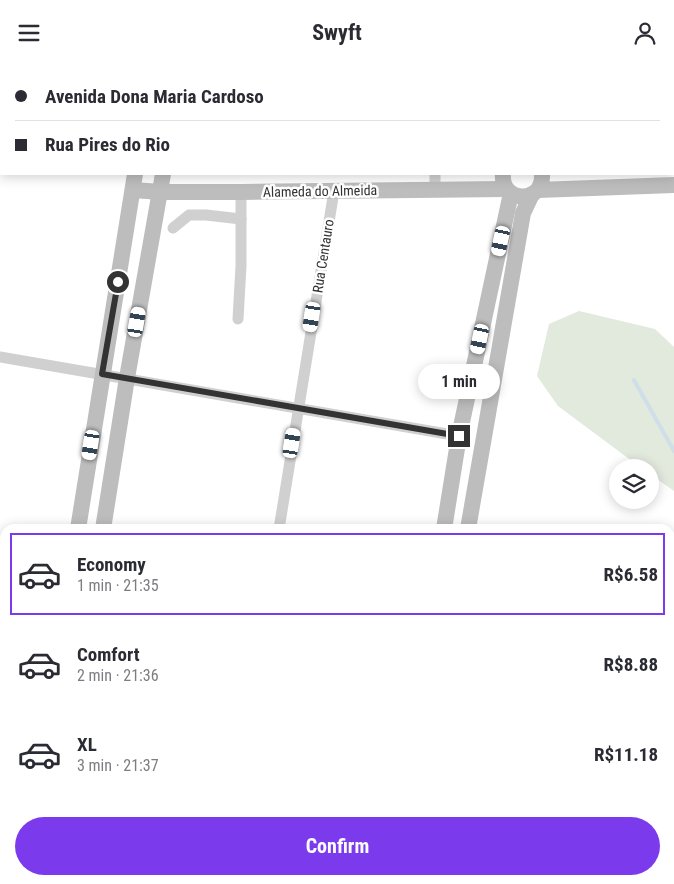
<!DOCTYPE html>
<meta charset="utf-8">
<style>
:root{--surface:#fff;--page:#f2f2f3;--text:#2b2b33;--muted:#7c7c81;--line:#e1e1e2;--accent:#7c3aed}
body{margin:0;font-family:"Roboto Condensed",sans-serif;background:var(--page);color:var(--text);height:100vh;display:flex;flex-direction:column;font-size:19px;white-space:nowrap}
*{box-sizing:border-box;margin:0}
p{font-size:16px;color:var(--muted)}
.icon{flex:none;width:28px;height:28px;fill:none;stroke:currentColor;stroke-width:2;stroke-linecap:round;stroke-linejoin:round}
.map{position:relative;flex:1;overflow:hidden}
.drawer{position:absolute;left:0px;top:459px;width:675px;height:361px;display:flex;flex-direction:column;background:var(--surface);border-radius:15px 15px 0 0;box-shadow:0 2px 12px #0003}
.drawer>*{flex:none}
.top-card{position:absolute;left:0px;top:0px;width:675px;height:110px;box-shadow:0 2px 12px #0003;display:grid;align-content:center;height:110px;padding:0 15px;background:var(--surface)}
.buttons{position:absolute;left:609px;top:394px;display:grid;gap:10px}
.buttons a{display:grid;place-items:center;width:50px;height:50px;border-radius:50%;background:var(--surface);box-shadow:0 2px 12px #0003;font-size:25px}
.end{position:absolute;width:22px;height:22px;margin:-11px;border:6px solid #333;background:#fff;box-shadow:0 0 0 2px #fff}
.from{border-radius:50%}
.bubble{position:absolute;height:35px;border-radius:18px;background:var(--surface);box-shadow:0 2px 12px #0003;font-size:16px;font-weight:700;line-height:35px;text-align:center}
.car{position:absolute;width:15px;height:30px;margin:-15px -8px;border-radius:6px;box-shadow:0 0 4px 1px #0007;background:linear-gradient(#fff 24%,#345 0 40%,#fff 0 76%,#345 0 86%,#fff 0)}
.top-card b{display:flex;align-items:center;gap:18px;height:48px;font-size:19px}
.top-card b+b{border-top:1px solid var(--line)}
.top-card i{width:12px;height:12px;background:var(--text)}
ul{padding:9px 0 0;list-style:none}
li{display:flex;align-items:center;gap:15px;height:82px;margin:0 10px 8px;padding:0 5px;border:2px solid transparent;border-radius:0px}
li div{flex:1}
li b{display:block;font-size:19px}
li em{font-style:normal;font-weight:700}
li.on{border-color:var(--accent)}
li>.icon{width:45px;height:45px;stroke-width:1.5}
.cta{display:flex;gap:10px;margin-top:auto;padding:10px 15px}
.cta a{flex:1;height:58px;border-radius:30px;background:var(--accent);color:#fff;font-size:20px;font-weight:700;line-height:58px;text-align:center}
header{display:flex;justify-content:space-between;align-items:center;height:65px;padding:0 15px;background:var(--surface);font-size:22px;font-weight:700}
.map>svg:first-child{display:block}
.green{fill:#e2e9dd}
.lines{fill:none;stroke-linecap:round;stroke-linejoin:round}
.stream{stroke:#cfdee9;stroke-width:4}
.street{stroke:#d0d0d0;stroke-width:11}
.secondary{stroke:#bdbdbd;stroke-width:16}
.route{stroke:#333;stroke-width:6}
.labels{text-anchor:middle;stroke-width:5;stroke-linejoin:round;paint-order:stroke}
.street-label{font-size:14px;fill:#333;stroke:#fff}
</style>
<header><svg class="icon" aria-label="menu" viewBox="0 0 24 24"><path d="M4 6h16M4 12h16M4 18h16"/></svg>Swyft<svg class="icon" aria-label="person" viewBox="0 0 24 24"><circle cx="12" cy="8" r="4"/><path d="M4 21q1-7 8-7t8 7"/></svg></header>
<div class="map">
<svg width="674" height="819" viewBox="0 0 674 819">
<rect width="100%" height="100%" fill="#fff"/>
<!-- green -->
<polygon class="green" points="579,246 655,264 674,282 674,426 650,409 650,402 640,402 558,341 537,311 549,259"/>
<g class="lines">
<!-- stream -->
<polyline class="stream" points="634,315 674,386"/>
<!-- street -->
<g class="street">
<polyline points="115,0 123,1"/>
<polyline points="398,0 398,1"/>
<polyline points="434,0 434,1"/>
<polyline points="453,0 453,1"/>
<polyline points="594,0 594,1"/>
<polyline points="211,1 211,0"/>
<polyline points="435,109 435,126"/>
<polyline points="173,163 189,150 206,150 241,154"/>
<polyline points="238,254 241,201 241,127"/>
<polyline points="0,292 459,371"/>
<polyline points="279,464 334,126"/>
<polyline points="670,631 674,631"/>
<polyline points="0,666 5,667"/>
<polyline points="670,801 674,800"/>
<polyline points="224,819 225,815"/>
<polyline points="549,819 575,815"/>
</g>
<!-- secondary -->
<g class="secondary">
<polyline points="151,1 152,0"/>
<polyline points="177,1 177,0"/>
<path d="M503,109C500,138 544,140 542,109"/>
<polyline points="133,125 161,127 241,127 506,124"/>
<polyline points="538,125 674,120"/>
<polyline points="78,464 135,109"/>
<polyline points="103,464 127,313 163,109"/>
<polyline points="444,464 459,371 511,128"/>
<polyline points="468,464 523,148 532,129"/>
<polyline points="20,819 21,815"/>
<polyline points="47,819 47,815"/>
<polyline points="386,819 387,815"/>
<polyline points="407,819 408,815"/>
</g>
</g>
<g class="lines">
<!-- route -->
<polyline class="route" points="118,217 102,309 459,371"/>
</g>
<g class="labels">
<!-- street labels -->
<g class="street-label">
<text transform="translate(320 126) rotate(-1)" y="5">Alameda do Almeida</text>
<text transform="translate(323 191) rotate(-81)" y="5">Rua Centauro</text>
</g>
</g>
</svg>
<div class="buttons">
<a><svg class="icon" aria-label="layers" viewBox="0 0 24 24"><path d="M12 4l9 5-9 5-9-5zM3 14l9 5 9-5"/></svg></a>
</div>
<i class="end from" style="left:118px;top:217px"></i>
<i class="end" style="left:459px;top:371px"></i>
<div class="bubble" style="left:418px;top:299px;width:82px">1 min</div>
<i class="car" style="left:501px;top:176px;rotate:192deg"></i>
<i class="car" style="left:312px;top:252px;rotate:189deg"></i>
<i class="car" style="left:137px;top:257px;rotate:10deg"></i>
<i class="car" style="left:480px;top:274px;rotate:192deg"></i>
<i class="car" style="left:292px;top:378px;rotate:9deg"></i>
<i class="car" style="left:91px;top:380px;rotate:189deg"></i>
<div class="top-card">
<b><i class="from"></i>Avenida Dona Maria Cardoso</b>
<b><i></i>Rua Pires do Rio</b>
</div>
<section class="drawer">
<ul>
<li class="on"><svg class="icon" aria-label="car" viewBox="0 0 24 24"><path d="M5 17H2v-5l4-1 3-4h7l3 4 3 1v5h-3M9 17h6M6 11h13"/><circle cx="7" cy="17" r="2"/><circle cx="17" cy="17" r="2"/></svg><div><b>Economy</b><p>1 min · 21:35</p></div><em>R$6.58</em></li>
<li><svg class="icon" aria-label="car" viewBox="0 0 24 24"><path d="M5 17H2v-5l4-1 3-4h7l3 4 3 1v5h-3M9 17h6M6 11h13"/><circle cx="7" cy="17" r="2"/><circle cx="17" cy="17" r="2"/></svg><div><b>Comfort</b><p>2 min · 21:36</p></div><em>R$8.88</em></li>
<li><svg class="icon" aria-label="car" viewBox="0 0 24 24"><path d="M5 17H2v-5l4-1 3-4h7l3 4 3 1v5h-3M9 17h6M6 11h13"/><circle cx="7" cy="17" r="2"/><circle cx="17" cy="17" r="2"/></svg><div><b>XL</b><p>3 min · 21:37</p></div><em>R$11.18</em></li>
</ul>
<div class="cta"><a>Confirm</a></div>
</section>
</div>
